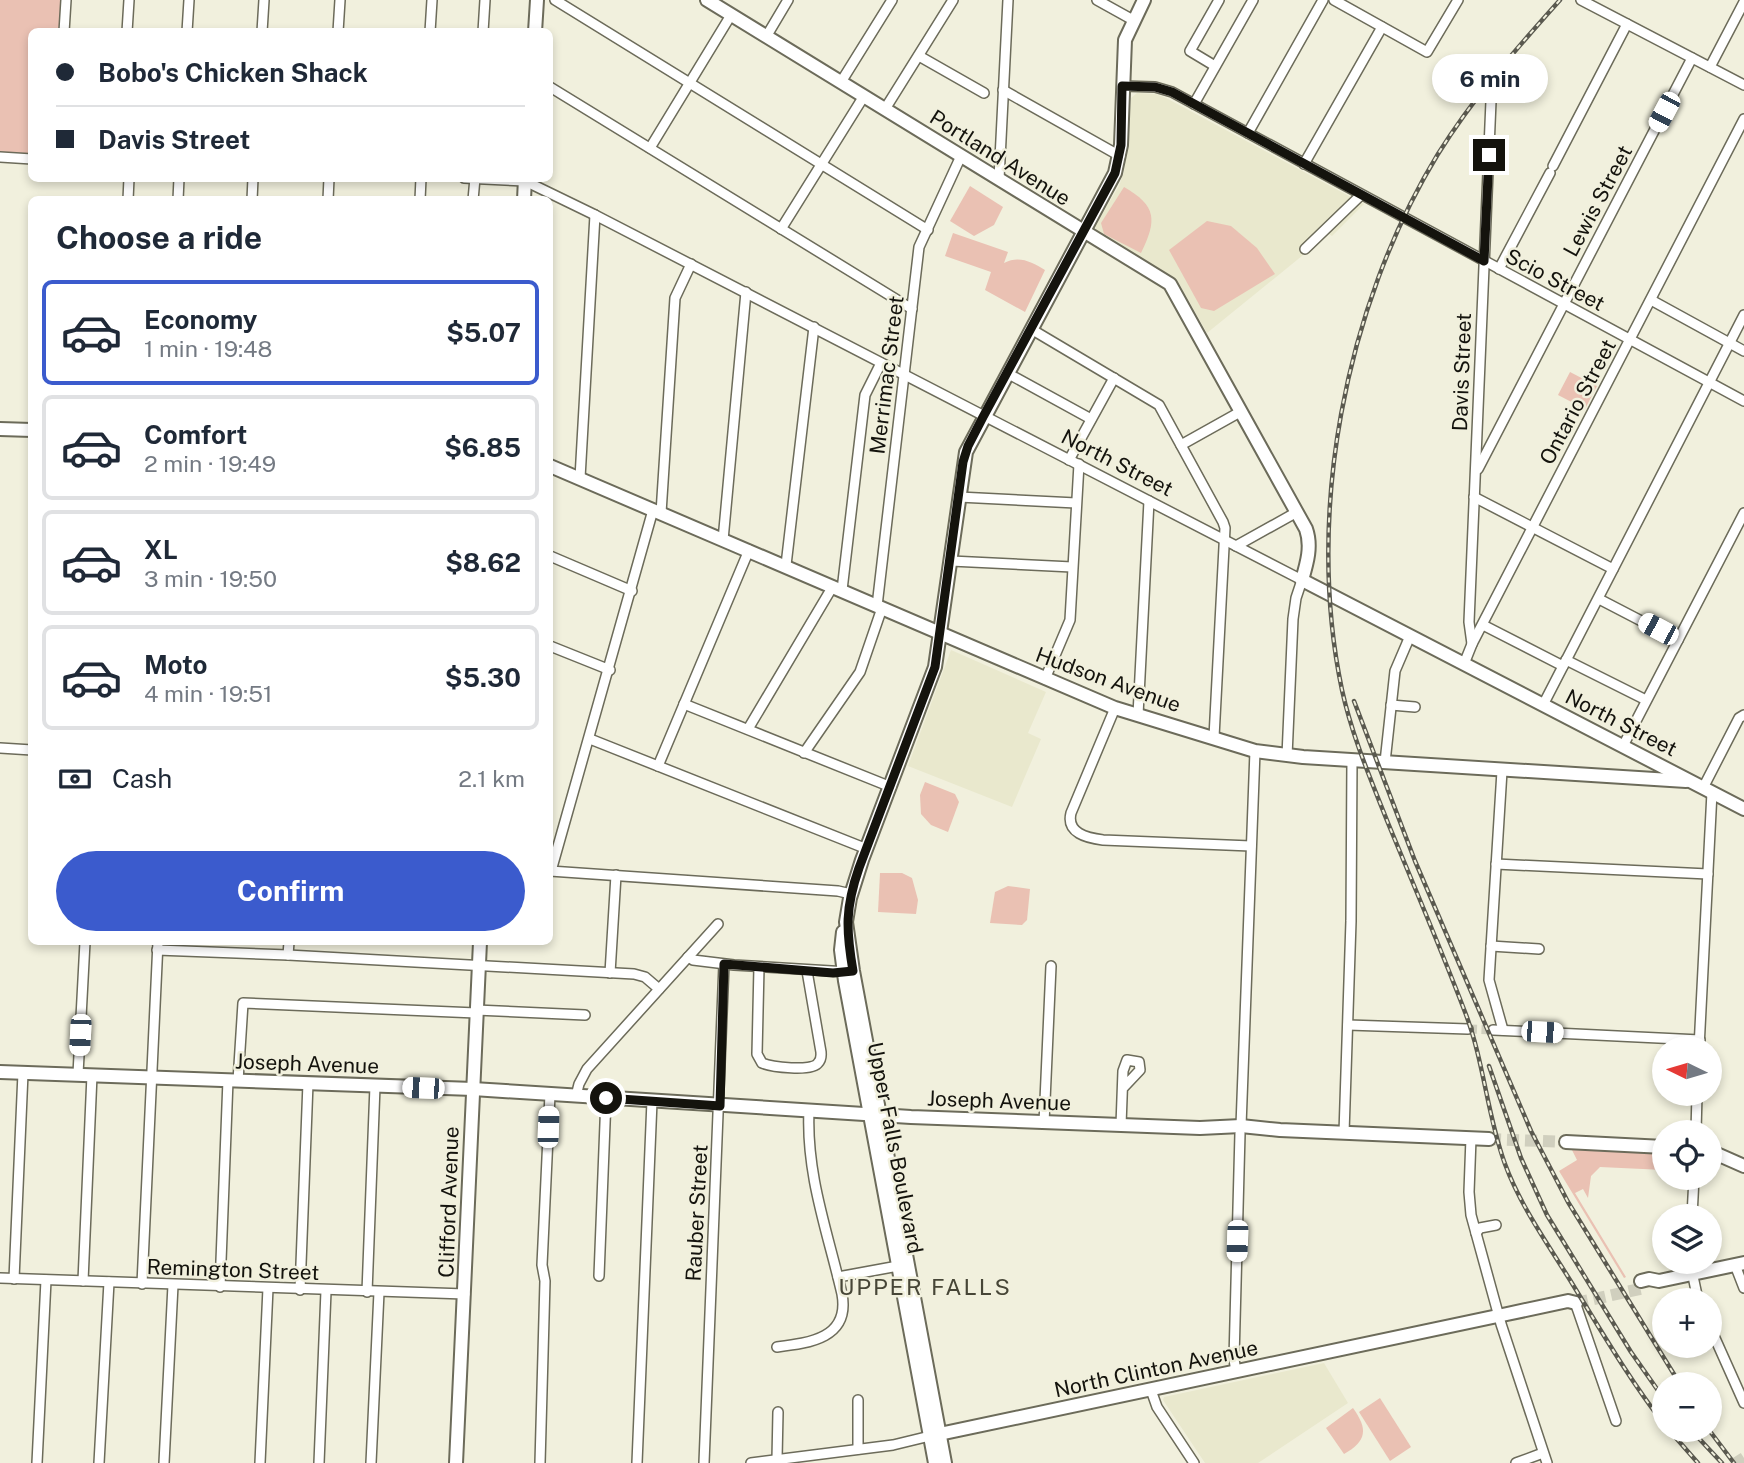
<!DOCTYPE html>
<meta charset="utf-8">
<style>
:root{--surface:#fff;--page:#f2f2f3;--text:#1f2937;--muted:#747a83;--line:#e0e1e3;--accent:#3b5bcd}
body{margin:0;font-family:"Public Sans",sans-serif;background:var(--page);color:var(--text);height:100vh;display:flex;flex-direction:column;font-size:26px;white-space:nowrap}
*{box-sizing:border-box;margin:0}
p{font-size:23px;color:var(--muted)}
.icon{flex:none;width:38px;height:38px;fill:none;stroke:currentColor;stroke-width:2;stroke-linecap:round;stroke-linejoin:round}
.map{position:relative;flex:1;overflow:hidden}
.panel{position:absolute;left:28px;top:196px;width:525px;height:749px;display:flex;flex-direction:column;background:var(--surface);border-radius:10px;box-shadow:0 4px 10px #0003}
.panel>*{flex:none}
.guide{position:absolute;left:28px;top:28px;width:525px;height:154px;border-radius:10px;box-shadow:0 4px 10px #0003;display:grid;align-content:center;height:154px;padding:0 28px;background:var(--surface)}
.needle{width:46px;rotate:275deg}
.buttons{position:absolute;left:1652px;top:1036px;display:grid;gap:14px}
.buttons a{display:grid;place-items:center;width:70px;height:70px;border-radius:50%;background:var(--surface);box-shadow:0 4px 10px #0003;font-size:35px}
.end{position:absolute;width:32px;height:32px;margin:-16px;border:9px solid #14130d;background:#fff;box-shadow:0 0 0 4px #fff}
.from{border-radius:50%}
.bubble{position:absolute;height:49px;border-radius:24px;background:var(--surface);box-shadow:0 4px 10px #0003;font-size:23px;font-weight:700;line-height:49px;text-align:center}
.car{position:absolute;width:21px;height:42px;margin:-21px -10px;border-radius:9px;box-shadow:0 0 5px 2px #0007;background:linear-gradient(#fff 24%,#345 0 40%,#fff 0 76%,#345 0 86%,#fff 0)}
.guide b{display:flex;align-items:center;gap:24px;height:66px;font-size:26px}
.guide b+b{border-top:2px solid var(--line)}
.guide i{width:18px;height:18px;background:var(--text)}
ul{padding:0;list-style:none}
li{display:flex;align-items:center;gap:21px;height:105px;margin:0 14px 10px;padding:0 14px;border:4px solid var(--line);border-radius:10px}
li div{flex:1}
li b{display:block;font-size:26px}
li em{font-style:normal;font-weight:700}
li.active{border-color:var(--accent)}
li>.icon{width:63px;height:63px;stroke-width:1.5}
h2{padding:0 28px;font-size:32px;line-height:84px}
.pay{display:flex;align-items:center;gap:18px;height:77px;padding:0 28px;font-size:26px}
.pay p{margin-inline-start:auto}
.action{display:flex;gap:14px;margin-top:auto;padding:14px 28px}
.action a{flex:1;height:80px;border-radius:42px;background:var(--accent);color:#fff;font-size:28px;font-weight:700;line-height:80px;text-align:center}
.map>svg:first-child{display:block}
.built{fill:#e9e8cd}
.green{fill:#eac1b3}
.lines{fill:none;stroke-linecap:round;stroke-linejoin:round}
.minor-tunnel{stroke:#d0cfbe;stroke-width:9;stroke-dasharray:9 4.5;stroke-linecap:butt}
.major-tunnel{stroke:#d0cfbe;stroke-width:12;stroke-dasharray:12 6;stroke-linecap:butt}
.minor-casing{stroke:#6c6b5a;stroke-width:12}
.major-casing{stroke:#6c6b5a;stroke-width:16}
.minor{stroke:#fff;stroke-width:9}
.major{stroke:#fff;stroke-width:12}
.rail-casing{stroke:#5a594f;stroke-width:4.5}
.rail{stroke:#f1f0dd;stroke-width:2;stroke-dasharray:5;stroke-linecap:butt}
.route{stroke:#14130d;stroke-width:9}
.labels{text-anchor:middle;stroke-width:5;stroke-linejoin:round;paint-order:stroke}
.street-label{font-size:21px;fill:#14130d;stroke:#f1f0dd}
.neighbourhood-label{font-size:23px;letter-spacing:2px;fill:#474637;stroke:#f1f0dd}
</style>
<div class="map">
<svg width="1744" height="1463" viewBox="0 0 1744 1463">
<rect width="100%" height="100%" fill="#f1f0dd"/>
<!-- built -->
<g class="built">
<polygon points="1137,93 1156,94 1166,98 1364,204 1332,236 1329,234 1207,333 1178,282 1097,231 1095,226 1119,186 1124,172 1131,98"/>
<polygon points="951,650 1046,692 1028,733 1041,739 1012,807 908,766"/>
<polygon points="1324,1363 1348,1403 1258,1463 1205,1463 1163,1400 1164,1397"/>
</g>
<!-- green -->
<g class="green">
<polygon points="0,0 62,0 60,31 32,32 31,155 0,153"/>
<polygon points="970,186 1003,207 994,225 974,236 950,221"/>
<path d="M1124,187C1157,206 1157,220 1141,253L1104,234L1101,223Z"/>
<polygon points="1207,221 1231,226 1257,248 1275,274 1214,311 1201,308 1169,250"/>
<path d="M953,233L1008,252L1004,263C1019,255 1032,262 1045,270L1025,312L985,290L991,272L945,256Z"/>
<polygon points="1570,372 1597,386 1585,409 1558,395"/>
<polygon points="925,782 955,794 959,802 948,832 931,825 921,814 920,795"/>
<polygon points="880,873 902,873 912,878 918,900 916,914 878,912"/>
<polygon points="1008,886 1030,889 1027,920 1022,925 990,923 995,892"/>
<polygon points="1572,1150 1664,1154 1664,1170 1600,1167 1591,1176 1588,1198 1583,1189 1575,1193 1626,1277 1624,1278 1559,1171 1577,1160"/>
<polygon points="1380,1398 1411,1447 1390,1461 1359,1412"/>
<path d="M1353,1408C1368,1429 1367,1441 1344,1454L1326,1428Z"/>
</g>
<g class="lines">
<!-- minor-tunnel -->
<polyline class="minor-tunnel" points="1468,1029 1493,1030"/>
<!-- major-tunnel -->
<g class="major-tunnel">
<polyline points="1489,1139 1566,1142"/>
<polyline points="1576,1303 1644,1288"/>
<polyline points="1736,1463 1744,1458"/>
</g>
<defs>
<g id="minor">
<polyline points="555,0 928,230"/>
<polyline points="1097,0 1133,20"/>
<polyline points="1334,0 1427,52 1458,0"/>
<polyline points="1581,0 1744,85"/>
<polyline points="64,32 66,0"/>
<polyline points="127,32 129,0"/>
<polyline points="187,32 189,0"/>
<polyline points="262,32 264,0"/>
<polyline points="338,32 340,0"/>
<polyline points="430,32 432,0"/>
<polyline points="483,32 485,0"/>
<polyline points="766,37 788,0"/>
<polyline points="919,56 984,93"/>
<polyline points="1215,66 1190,51 1219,0"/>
<polyline points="1710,67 1744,2"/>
<polyline points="841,82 892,0"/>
<polyline points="1122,86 1155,87 1172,92 1744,401"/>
<polyline points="550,87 912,309"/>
<polyline points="1003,90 1120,156"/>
<polyline points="1194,104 1253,0"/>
<polyline points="885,109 953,0"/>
<polyline points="1248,133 1323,0"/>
<polyline points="650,148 731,15"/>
<polyline points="0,157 32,159"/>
<polyline points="1304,164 1382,27"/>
<polyline points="1553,166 1627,24"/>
<polyline points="464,178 525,181 595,215 1302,580 1296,598 1293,619 1287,756"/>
<polyline points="999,179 1008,0"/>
<polyline points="128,200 129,178"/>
<polyline points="178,200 179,178"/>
<polyline points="252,200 253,178"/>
<polyline points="328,200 329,178"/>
<polyline points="420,200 421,178"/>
<polyline points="473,200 475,178"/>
<polyline points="781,229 864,96"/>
<polyline points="1305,249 1361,195"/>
<polyline points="1499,269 1550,173"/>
<polyline points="1651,300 1744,351"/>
<polyline points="1031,329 1159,405 1223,522 1225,528 1214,737"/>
<polyline points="1007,373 1091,419"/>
<polyline points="1181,445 1240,412"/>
<polyline points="1069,460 1114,378"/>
<polyline points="1478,469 1692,58"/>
<polyline points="580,478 595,215"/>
<polyline points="959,497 1076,503"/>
<polyline points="1474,497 1613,569"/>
<polyline points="661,513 675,298 691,264"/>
<polyline points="723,540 746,292"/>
<polyline points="1236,546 1297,512"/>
<polyline points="550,556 632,591"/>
<polyline points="951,561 1072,567"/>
<polyline points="786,565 814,327"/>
<polyline points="842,590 865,395 881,363"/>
<polyline points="1599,599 1678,640"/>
<polyline points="877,606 919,247 961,156"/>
<polyline points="1483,625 1563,666"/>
<polyline points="1472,644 1469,622 1491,101"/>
<polyline points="550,646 610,670"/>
<polyline points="1566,660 1646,700"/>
<polyline points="1464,664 1472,644 1744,119"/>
<polyline points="1045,679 1070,620 1079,464"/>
<polyline points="684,704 891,787"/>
<polyline points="1391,705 1415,707"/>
<polyline points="1543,705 1744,315"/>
<path d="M1115,708L1071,813C1066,833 1087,838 1103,840L1251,846"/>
<polyline points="1138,715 1149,501"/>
<polyline points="748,729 833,586"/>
<polyline points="590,739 867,849"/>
<polyline points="1623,746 1744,513"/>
<polyline points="0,748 32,750"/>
<polyline points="804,753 860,672 882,608"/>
<polyline points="1385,762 1395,671 1410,636"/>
<polyline points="658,766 749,550"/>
<polyline points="1502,771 1489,980 1503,1030"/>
<polyline points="1703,788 1739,718 1744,715"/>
<polyline points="1496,864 1708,874"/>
<polyline points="550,871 838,891 851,894"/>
<polyline points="551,871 653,510"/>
<polyline points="1491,946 1539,949"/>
<polyline points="157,950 288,955 634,974 645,977 659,989"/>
<polyline points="288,955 289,942"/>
<polyline points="688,957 693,960 734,965 848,972"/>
<path d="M759,967L757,1054L762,1063C771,1067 812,1072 818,1063C822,1059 821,1056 821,1052L807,971"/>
<polyline points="610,973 616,875"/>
<polyline points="476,1010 585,1015"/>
<polyline points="1348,1025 1468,1029"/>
<polyline points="1493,1030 1700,1040"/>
<polyline points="1699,1048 1712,792"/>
<polyline points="78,1074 85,942"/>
<polyline points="238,1081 243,1003 476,1013"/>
<polyline points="576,1096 579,1084 587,1069 718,924"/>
<polyline points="1044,1123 1051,966"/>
<polyline points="1121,1125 1123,1071 1127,1060 1139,1062 1140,1070 1123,1088"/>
<polyline points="1241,1126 1255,751"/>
<polyline points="1696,1132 1697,1094"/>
<polyline points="1344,1133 1351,921 1352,760"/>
<polyline points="1471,1138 1469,1192 1471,1215 1501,1324 1547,1463"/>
<polyline points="1692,1216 1694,1178"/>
<polyline points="1476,1233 1480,1228 1496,1225"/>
<polyline points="1690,1262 1698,1300"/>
<polyline points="1735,1265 1744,1288"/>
<polyline points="599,1276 606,1098"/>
<polyline points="838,1277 898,1266"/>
<polyline points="0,1278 465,1294"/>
<polyline points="14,1279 23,1073"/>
<polyline points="83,1281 92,1075"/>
<polyline points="142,1284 158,942"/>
<polyline points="220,1287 228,1080"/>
<polyline points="300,1290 308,1083"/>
<polyline points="367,1292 375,1086"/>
<polyline points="1575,1302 1616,1421"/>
<polyline points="1710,1327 1744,1403"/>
<path d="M777,1347C810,1343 850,1338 842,1294C828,1233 806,1175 809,1111"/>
<polyline points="1236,1372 1234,1359 1240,1133"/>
<polyline points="1151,1390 1157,1407 1194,1463"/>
<polyline points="858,1449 858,1400"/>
<polyline points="777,1459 778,1412"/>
<polyline points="37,1463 46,1280"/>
<polyline points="99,1463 109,1282"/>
<polyline points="164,1463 173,1285"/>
<polyline points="260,1463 268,1288"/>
<polyline points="319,1463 326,1291"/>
<polyline points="371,1463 379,1292"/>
<polyline points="540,1463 545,1281 542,1265 550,1094"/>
<polyline points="637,1463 652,1101"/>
<polyline points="704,1463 724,964"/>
<polyline points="751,1463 893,1445 930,1436"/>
<polyline points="1516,1463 1543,1453"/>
</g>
<g id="major">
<path d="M707,0L1170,284L1306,529C1312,546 1307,563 1302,580L1744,809"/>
<polyline points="535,32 537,0"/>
<polyline points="524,200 525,178"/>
<polyline points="0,429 32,430"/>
<polyline points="550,466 1115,708 1255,751 1303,757 1686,781"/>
<polyline points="843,932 841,950 845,981 935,1463"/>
<polyline points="0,1072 473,1089 911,1117 1200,1128 1241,1126 1280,1130 1489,1139"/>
<polyline points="1566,1142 1664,1147"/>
<polyline points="1710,1151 1744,1166"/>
<polyline points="1641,1281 1649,1279 1659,1281 1744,1263"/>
<polyline points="930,1436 1507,1314 1568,1301 1576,1303"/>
<polyline points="456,1463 480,942"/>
<polyline points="945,1463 853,971 846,922 850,898 862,860 935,667 966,452 1115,173 1121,145 1125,40 1144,0"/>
</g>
</defs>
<!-- minor casing -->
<use href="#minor" class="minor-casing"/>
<!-- major casing -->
<use href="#major" class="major-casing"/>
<!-- minor -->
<use href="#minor" class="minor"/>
<!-- major -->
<use href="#major" class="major"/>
<defs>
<g id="rail">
<path d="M1560,0C1516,49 1473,98 1438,154C1345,306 1305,515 1342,690C1352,736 1371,780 1388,823C1414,886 1441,949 1465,1012C1484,1061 1487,1115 1505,1164C1520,1205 1547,1243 1570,1280C1600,1329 1629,1379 1664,1424"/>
<polyline points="1354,701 1415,861 1531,1131 1568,1202 1680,1384"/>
<polyline points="1489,1066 1521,1158 1547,1215 1631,1352 1664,1399"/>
<polyline points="1669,1430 1698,1463"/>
<polyline points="1691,1430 1722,1463"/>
<polyline points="1709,1430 1734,1463"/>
</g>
</defs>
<!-- rail casing -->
<use href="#rail" class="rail-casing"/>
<!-- rail -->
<use href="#rail" class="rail"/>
</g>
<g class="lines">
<!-- route -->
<path class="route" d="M606,1098L720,1106L724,964L833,973L853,971C846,930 845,908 859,868L935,667L963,462L968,446L983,417L1115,173L1121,145L1122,86L1155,87L1172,92L1484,261L1489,155"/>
</g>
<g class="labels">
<!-- street labels -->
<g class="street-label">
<text transform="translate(1000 158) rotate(32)" y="7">Portland Avenue</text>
<text transform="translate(1598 201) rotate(-62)" y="7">Lewis Street</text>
<text transform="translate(1555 280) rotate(28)" y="7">Scio Street</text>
<text transform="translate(1462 372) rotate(-88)" y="7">Davis Street</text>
<text transform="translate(887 375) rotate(-83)" y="7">Merrimac Street</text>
<text transform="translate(1578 402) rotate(-62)" y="7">Ontario Street</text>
<text transform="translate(1117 463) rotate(27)" y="7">North Street</text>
<text transform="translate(1108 680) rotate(20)" y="7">Hudson Avenue</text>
<text transform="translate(1621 723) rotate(27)" y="7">North Street</text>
<text transform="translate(307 1064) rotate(2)" y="7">Joseph Avenue</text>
<text transform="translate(999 1101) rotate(2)" y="7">Joseph Avenue</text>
<text transform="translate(895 1148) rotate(79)" y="7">Upper Falls Boulevard</text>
<text transform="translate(449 1202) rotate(-88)" y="7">Clifford Avenue</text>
<text transform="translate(697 1213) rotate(-87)" y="7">Rauber Street</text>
<text transform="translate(233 1270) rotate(2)" y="7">Remington Street</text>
<text transform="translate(1156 1369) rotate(-12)" y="7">North Clinton Avenue</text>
</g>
<!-- neighbourhood labels -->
<g class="neighbourhood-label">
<text x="925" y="1295">UPPER FALLS</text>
</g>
</g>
</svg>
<div class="buttons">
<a><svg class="needle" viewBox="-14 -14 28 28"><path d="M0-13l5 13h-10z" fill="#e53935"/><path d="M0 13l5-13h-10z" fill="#747a83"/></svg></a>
<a><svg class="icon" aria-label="locate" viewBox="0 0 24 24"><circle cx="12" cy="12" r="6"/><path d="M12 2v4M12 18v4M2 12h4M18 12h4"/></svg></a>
<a><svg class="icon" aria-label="layers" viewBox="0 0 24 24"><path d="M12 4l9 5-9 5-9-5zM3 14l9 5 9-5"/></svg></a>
<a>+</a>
<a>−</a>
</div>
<i class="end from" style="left:606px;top:1098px"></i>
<i class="end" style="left:1489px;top:155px"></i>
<div class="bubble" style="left:1432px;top:54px;width:116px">6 min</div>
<i class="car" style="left:1664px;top:112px;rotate:208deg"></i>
<i class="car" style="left:1658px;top:629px;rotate:298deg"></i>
<i class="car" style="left:1542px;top:1032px;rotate:93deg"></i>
<i class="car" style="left:80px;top:1035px;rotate:183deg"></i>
<i class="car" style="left:423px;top:1088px;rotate:272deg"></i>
<i class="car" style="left:548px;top:1127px;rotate:2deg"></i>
<i class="car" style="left:1237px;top:1241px;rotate:182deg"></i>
<div class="guide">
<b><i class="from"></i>Bobo's Chicken Shack</b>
<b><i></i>Davis Street</b>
</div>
<section class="panel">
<h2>Choose a ride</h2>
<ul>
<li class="active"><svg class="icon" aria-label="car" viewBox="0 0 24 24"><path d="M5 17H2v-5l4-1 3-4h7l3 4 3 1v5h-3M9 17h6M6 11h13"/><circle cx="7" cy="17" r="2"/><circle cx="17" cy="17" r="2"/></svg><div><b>Economy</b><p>1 min · 19:48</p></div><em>$5.07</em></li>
<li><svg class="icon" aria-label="car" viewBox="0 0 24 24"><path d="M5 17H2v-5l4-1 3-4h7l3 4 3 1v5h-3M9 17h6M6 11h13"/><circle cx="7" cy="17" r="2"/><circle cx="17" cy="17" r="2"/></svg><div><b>Comfort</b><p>2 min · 19:49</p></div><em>$6.85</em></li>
<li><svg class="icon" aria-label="car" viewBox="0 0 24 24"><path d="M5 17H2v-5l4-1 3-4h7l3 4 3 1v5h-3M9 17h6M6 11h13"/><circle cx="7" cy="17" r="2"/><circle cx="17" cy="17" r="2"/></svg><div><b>XL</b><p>3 min · 19:50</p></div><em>$8.62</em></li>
<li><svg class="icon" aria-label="car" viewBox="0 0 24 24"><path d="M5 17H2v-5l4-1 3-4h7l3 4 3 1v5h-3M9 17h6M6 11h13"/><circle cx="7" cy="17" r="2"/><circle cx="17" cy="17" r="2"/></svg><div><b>Moto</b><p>4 min · 19:51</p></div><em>$5.30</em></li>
</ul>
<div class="pay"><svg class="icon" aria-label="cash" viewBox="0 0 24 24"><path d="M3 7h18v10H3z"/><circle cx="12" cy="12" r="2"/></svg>Cash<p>2.1 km</p></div>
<div class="action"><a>Confirm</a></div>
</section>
</div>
